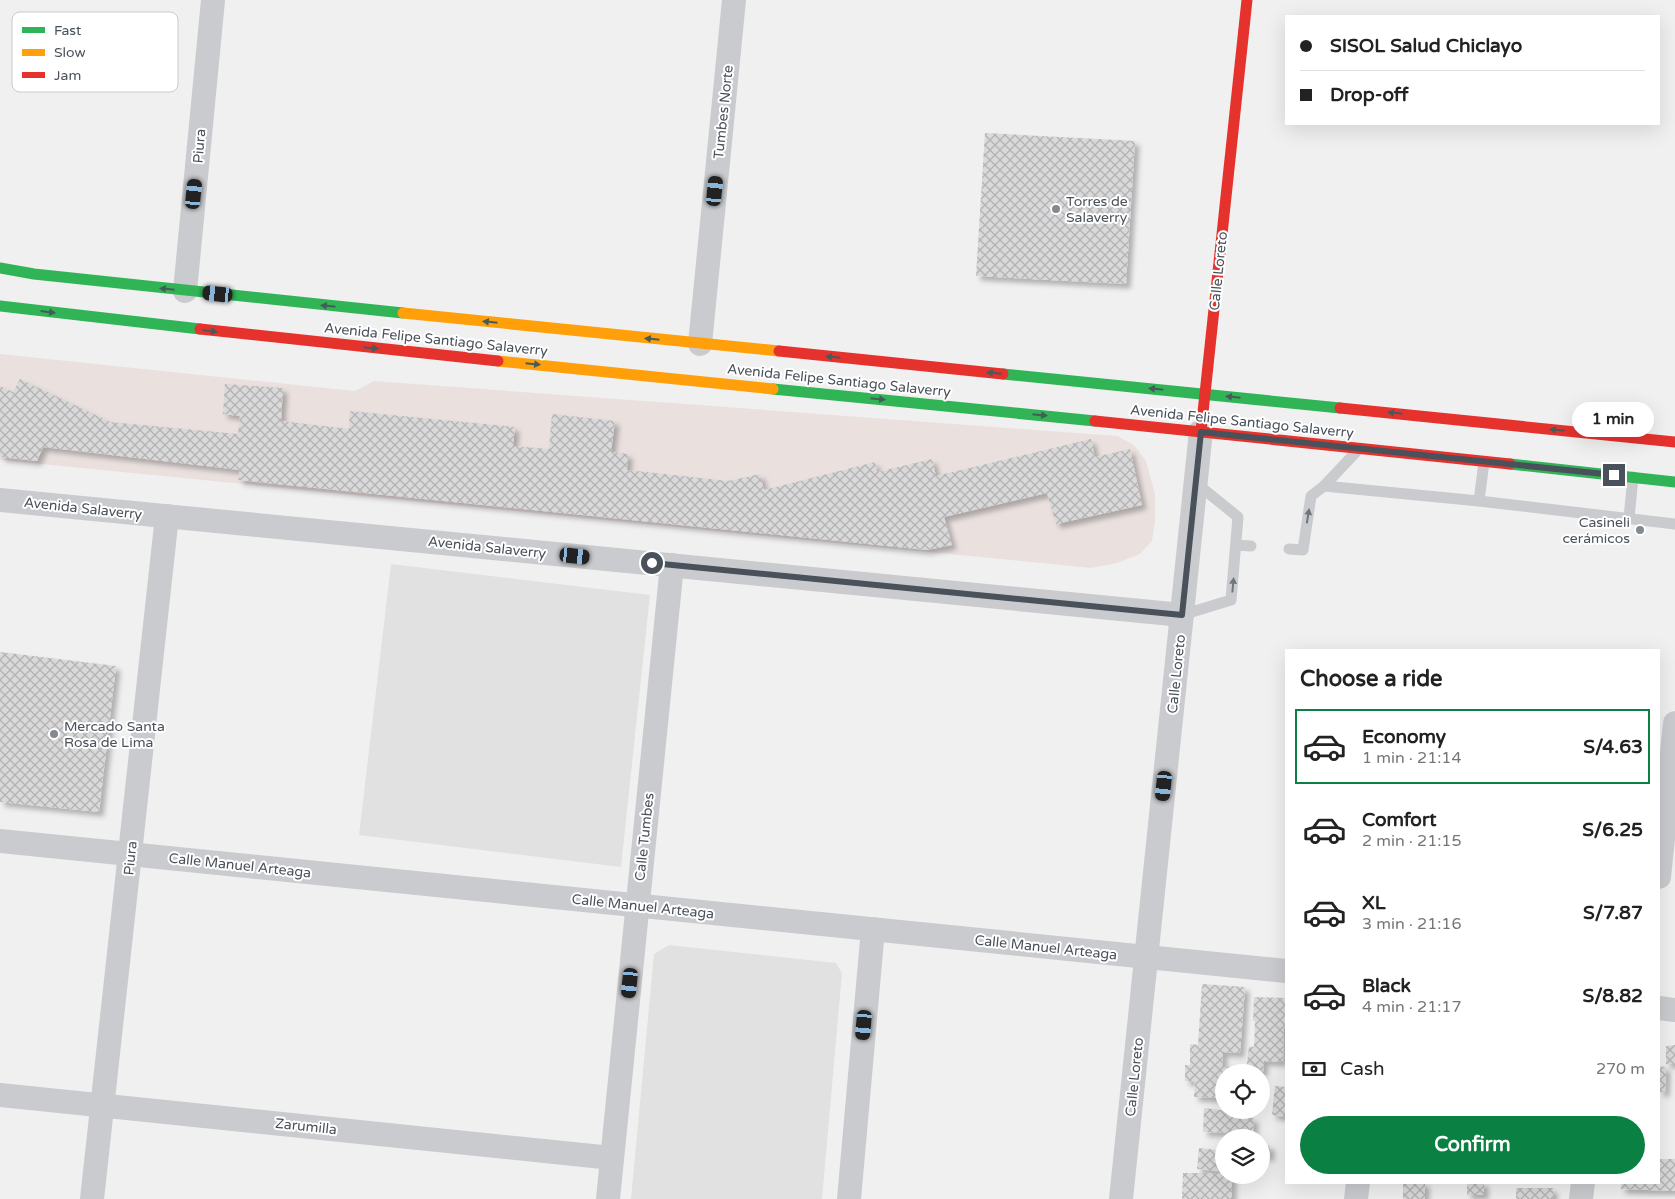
<!DOCTYPE html>
<meta charset="utf-8">
<style>
:root{--surface:#fff;--page:#f2f2f2;--text:#222;--muted:#767676;--line:#e0e0e0;--accent:#0b8043}
body{margin:0;font-family:"Varela Round",sans-serif;background:var(--page);color:var(--text);height:100vh;display:flex;flex-direction:column;font-size:19px;white-space:nowrap}
*{box-sizing:border-box;margin:0}
p{font-size:16px;color:var(--muted)}
.icon{flex:none;width:28px;height:28px;fill:none;stroke:currentColor;stroke-width:2;stroke-linecap:round;stroke-linejoin:round}
.map{position:relative;flex:1;overflow:hidden}
.side{position:absolute;left:1285px;top:649px;width:375px;height:535px;display:flex;flex-direction:column;background:var(--surface);border-radius:0px;box-shadow:0 5px 20px #0002}
.side>*{flex:none}
.banner{position:absolute;left:1285px;top:15px;width:375px;height:110px;border-radius:0px;box-shadow:0 5px 20px #0002;display:grid;align-content:center;height:110px;padding:0 15px;background:var(--surface)}
.fabs{position:absolute;left:1215px;top:1064px;display:grid;gap:10px}
.fabs a{display:grid;place-items:center;width:55px;height:55px;border-radius:50%;background:var(--surface);box-shadow:0 5px 20px #0002;font-size:25px}
.end{position:absolute;width:22px;height:22px;margin:-11px;border:6px solid #49515a;background:#fff;box-shadow:0 0 0 2px #fff}
.from{border-radius:50%}
.bubble{position:absolute;height:35px;border-radius:18px;background:var(--surface);box-shadow:0 5px 20px #0002;font-size:16px;font-weight:800;line-height:35px;text-align:center}
.car{position:absolute;width:15px;height:30px;margin:-15px -8px;border-radius:6px;box-shadow:0 0 4px 1px #0007;background:linear-gradient(#222 24%,#8ab4d8 0 40%,#222 0 76%,#8ab4d8 0 86%,#222 0)}
.banner b{display:flex;align-items:center;gap:18px;height:48px;font-size:19px}
.banner b+b{border-top:1px solid var(--line)}
.banner i{width:12px;height:12px;background:var(--text)}
ul{padding:0;list-style:none}
li{display:flex;align-items:center;gap:15px;height:75px;margin:0 10px 8px;padding:0 5px;border:2px solid transparent;border-radius:0px}
li div{flex:1}
li b{display:block;font-size:19px}
li em{font-style:normal;font-weight:800}
li.on{border-color:var(--accent)}
li>.icon{width:45px;height:45px;stroke-width:1.5}
h2{padding:0 15px;font-size:22px;line-height:60px}
.pay{display:flex;align-items:center;gap:12px;height:55px;padding:0 15px;font-size:19px}
.pay p{margin-inline-start:auto}
.primary-button{display:flex;gap:10px;margin-top:auto;padding:10px 15px}
.primary-button a{flex:1;height:58px;border-radius:30px;background:var(--accent);color:#fff;font-size:20px;font-weight:800;line-height:58px;text-align:center}
.map>svg:first-child{display:block}
.education{fill:#e2e1e1}
.medical{fill:#eae1df}
.building{fill:url(#building-cross-hatch);filter:url(#shadow)}
.lines{fill:none;stroke-linecap:round;stroke-linejoin:round}
.lane{stroke:#cacbce;stroke-width:11}
.street{stroke:#cacbce;stroke-width:24}
.fast{stroke:#30b455;stroke-width:11}
.slow{stroke:#ff9f0a;stroke-width:11}
.jam{stroke:#e5322d;stroke-width:11}
.oneway{fill:#465b5a}
.oneway2{fill:#70767d}
.route{stroke:#49515a;stroke-width:6}
.poi-dot{fill:#83898e;stroke:#fff;stroke-width:2}
.labels{text-anchor:middle;stroke-width:4;stroke-linejoin:round;paint-order:stroke}
.street-label{font-size:14px;fill:#49515a;stroke:#fff}
.poi-label{font-size:14px;fill:#49515a;stroke:#fff;text-anchor:start}
.key{fill:#fff;stroke:#c8cbce;stroke-width:1}
.key-label{font-size:14px;fill:#49515a}
</style>
<div class="map">
<svg width="1675" height="1199" viewBox="0 0 1675 1199">
<defs>
<pattern id="building-cross-hatch" width="8" height="8" patternUnits="userSpaceOnUse" patternTransform="scale(1.25)"><rect width="8" height="8" fill="#d9d9da"/><path d="M0 0l8 8M0 8l8-8" fill="none" stroke="#b2b2b4"/></pattern>
<filter id="shadow"><feDropShadow dx="4.5" dy="4.5" stdDeviation="2.5" flood-color="#0004"/></filter>
</defs>
<rect width="100%" height="100%" fill="#f0f0f0"/>
<!-- education -->
<g class="education">
<polygon points="391,564 650,595 621,867 359,835"/>
<polygon points="669,945 836,963 842,973 822,1199 631,1199 654,954"/>
</g>
<!-- medical -->
<polygon class="medical" points="0,354 355,391 374,381 1117,436 1134,445 1146,461 1155,494 1155,521 1152,541 1140,554 1117,563 1091,568 0,460"/>
<!-- building -->
<g class="building">
<polygon points="985,133 1135,141 1126,284 976,276"/>
<polygon points="20,379 110,422 238,434 240,416 223,414 225,384 283,388 281,421 349,429 350,411 515,427 513,446 549,449 552,414 615,421 611,452 628,454 627,470 728,481 760,474 764,490 875,462 877,472 932,459 936,476 1091,439 1095,457 1130,449 1142,505 1056,524 1047,493 944,517 952,545 927,550 238,480 240,470 43,447 37,461 0,457 0,386 13,392"/>
<polygon points="0,652 116,666 99,812 0,802"/>
<polygon points="1202,984 1245,987 1240,1053 1223,1052 1222,1067 1242,1067 1242,1072 1224,1072 1224,1098 1194,1097 1195,1082 1185,1081 1185,1065 1190,1065 1190,1044 1198,1045"/>
<polygon points="1254,997 1286,998 1286,1028 1284,1028 1283,1062 1264,1061 1263,1072 1246,1072 1249,1046 1254,1047 1255,1021 1253,1021"/>
<polygon points="1675,1045 1675,1064 1666,1064 1666,1046"/>
<polygon points="1659,1066 1666,1067 1665,1092 1659,1092"/>
<polygon points="1275,1086 1286,1087 1286,1117 1272,1115"/>
<polygon points="1204,1108 1237,1112 1237,1117 1254,1118 1253,1133 1203,1132"/>
<polygon points="1261,1145 1270,1145 1270,1157 1261,1156"/>
<polygon points="1199,1148 1224,1151 1223,1172 1197,1169"/>
<polygon points="1659,1159 1675,1159 1675,1191 1621,1189 1621,1182 1659,1182"/>
<polygon points="1183,1173 1224,1173 1224,1175 1232,1175 1232,1199 1182,1199"/>
<rect x="1403" y="1182" width="22" height="17"/>
<rect x="1467" y="1182" width="17" height="13"/>
<rect x="1516" y="1188" width="37" height="11"/>
</g>
<g class="lines">
<!-- lane -->
<g class="lane">
<polyline points="1324,486 1479,501 1675,524"/>
<polyline points="1479,501 1484,462"/>
<polyline points="1629,518 1633,477"/>
<polyline points="1236,545 1251,546"/>
<polyline points="1289,549 1303,550 1311,496 1324,486 1357,451"/>
<polyline points="1182,615 1231,600 1238,517 1196,483"/>
</g>
<!-- street -->
<g class="street">
<polyline points="185,291 213,0"/>
<polyline points="700,344 734,0"/>
<polyline points="0,500 1182,615"/>
<polyline points="0,841 1286,971"/>
<polyline points="1659,877 1675,723"/>
<polyline points="1659,1008 1675,1010"/>
<polyline points="0,1095 612,1158"/>
<polyline points="92,1199 167,516"/>
<polyline points="608,1199 672,565"/>
<polyline points="849,1199 873,929"/>
<polyline points="1121,1199 1201,431"/>
<polyline points="1356,1199 1358,1182"/>
<polyline points="1581,1199 1583,1182"/>
</g>
<!-- fast -->
<g class="fast">
<polyline points="0,268 34,274 403,313"/>
<polyline points="0,306 200,329"/>
<polyline points="1003,374 1340,408"/>
<polyline points="773,389 1095,421"/>
<polyline points="1510,464 1675,482"/>
</g>
<!-- slow -->
<g class="slow">
<polyline points="403,313 779,351"/>
<polyline points="498,361 773,389"/>
</g>
<!-- jam -->
<g class="jam">
<polyline points="200,329 498,361"/>
<polyline points="779,351 1003,374"/>
<polyline points="1340,408 1675,442"/>
<polyline points="1095,421 1510,464"/>
<polyline points="1201,431 1247,0"/>
</g>
</g>
<!-- one-way arrows -->
<defs><path id="oneway-solid" d="M-6-.8H1V-3.2L6.5 0L1 3.2V.8H-6Z" transform="scale(1.25)"/></defs>
<g class="oneway">
<use href="#oneway-solid" transform="translate(167 289) rotate(-174)"/>
<use href="#oneway-solid" transform="translate(328 306) rotate(-174)"/>
<use href="#oneway-solid" transform="translate(48 312) rotate(7)"/>
<use href="#oneway-solid" transform="translate(490 322) rotate(-174)"/>
<use href="#oneway-solid" transform="translate(210 331) rotate(7)"/>
<use href="#oneway-solid" transform="translate(652 339) rotate(-174)"/>
<use href="#oneway-solid" transform="translate(371 348) rotate(6)"/>
<use href="#oneway-solid" transform="translate(833 357) rotate(-174)"/>
<use href="#oneway-solid" transform="translate(533 364) rotate(6)"/>
<use href="#oneway-solid" transform="translate(994 373) rotate(-174)"/>
<use href="#oneway-solid" transform="translate(1156 389) rotate(-174)"/>
<use href="#oneway-solid" transform="translate(1233 397) rotate(-174)"/>
<use href="#oneway-solid" transform="translate(878 399) rotate(6)"/>
<use href="#oneway-solid" transform="translate(1395 413) rotate(-174)"/>
<use href="#oneway-solid" transform="translate(1040 415) rotate(6)"/>
<use href="#oneway-solid" transform="translate(1557 430) rotate(-174)"/>
</g>
<g class="oneway2">
<use href="#oneway-solid" transform="translate(1308 516) rotate(-81)"/>
<use href="#oneway-solid" transform="translate(1233 585) rotate(-85)"/>
</g>
<g class="lines">
<!-- route -->
<polyline class="route" points="652,563 1182,615 1201,432 1614,475"/>
</g>
<!-- markers -->
<g class="poi-dot">
<circle cx="1056" cy="209" r="5"/>
<circle cx="1640" cy="530" r="5"/>
<circle cx="54" cy="734" r="5"/>
</g>
<g class="labels">
<!-- street labels -->
<g class="street-label">
<text transform="translate(723 112) rotate(-84)" y="5">Tumbes Norte</text>
<text transform="translate(199 146) rotate(-85)" y="5">Piura</text>
<text transform="translate(1218 271) rotate(-84)" y="5">Calle Loreto</text>
<text transform="translate(436 339) rotate(6)" y="5">Avenida Felipe Santiago Salaverry</text>
<text transform="translate(839 380) rotate(6)" y="5">Avenida Felipe Santiago Salaverry</text>
<text transform="translate(1242 421) rotate(6)" y="5">Avenida Felipe Santiago Salaverry</text>
<text transform="translate(83 508) rotate(6)" y="5">Avenida Salaverry</text>
<text transform="translate(487 547) rotate(6)" y="5">Avenida Salaverry</text>
<text transform="translate(1176 674) rotate(-84)" y="5">Calle Loreto</text>
<text transform="translate(644 837) rotate(-84)" y="5">Calle Tumbes</text>
<text transform="translate(130 858) rotate(-84)" y="5">Piura</text>
<text transform="translate(240 865) rotate(6)" y="5">Calle Manuel Arteaga</text>
<text transform="translate(643 906) rotate(6)" y="5">Calle Manuel Arteaga</text>
<text transform="translate(1046 947) rotate(6)" y="5">Calle Manuel Arteaga</text>
<text transform="translate(1134 1077) rotate(-84)" y="5">Calle Loreto</text>
<text transform="translate(306 1126) rotate(6)" y="5">Zarumilla</text>
</g>
<!-- poi labels -->
<g class="poi-label">
<text x="1066" y="206">Torres de<tspan x="1066" dy="16">Salaverry</tspan></text>
<text x="1630" y="527" text-anchor="end">Casineli<tspan x="1630" dy="16">cerámicos</tspan></text>
<text x="64" y="731">Mercado Santa<tspan x="64" dy="16">Rosa de Lima</tspan></text>
</g>
</g>
<!-- legend -->
<rect x="12" y="12" width="166" height="80" rx="8" class="key"/>
<rect x="22" y="27" width="23" height="6" fill="#30b455"/>
<rect x="22" y="49" width="23" height="7" fill="#ff9f0a"/>
<rect x="22" y="72" width="23" height="6" fill="#e5322d"/>
<g class="key-label">
<text x="54" y="35">Fast</text>
<text x="54" y="57">Slow</text>
<text x="54" y="80">Jam</text>
</g>
</svg>
<div class="fabs">
<a><svg class="icon" aria-label="locate" viewBox="0 0 24 24"><circle cx="12" cy="12" r="6"/><path d="M12 2v4M12 18v4M2 12h4M18 12h4"/></svg></a>
<a><svg class="icon" aria-label="layers" viewBox="0 0 24 24"><path d="M12 4l9 5-9 5-9-5zM3 14l9 5 9-5"/></svg></a>
</div>
<i class="end from" style="left:652px;top:563px"></i>
<i class="end" style="left:1614px;top:475px"></i>
<div class="bubble" style="left:1572px;top:402px;width:82px">1 min</div>
<i class="car" style="left:715px;top:191px;rotate:6deg"></i>
<i class="car" style="left:194px;top:194px;rotate:6deg"></i>
<i class="car" style="left:218px;top:294px;rotate:276deg"></i>
<i class="car" style="left:575px;top:556px;rotate:96deg"></i>
<i class="car" style="left:1164px;top:786px;rotate:186deg"></i>
<i class="car" style="left:630px;top:983px;rotate:186deg"></i>
<i class="car" style="left:864px;top:1025px;rotate:185deg"></i>
<div class="banner">
<b><i class="from"></i>SISOL Salud Chiclayo</b>
<b><i></i>Drop-off</b>
</div>
<section class="side">
<h2>Choose a ride</h2>
<ul>
<li class="on"><svg class="icon" aria-label="car" viewBox="0 0 24 24"><path d="M5 17H2v-5l4-1 3-4h7l3 4 3 1v5h-3M9 17h6M6 11h13"/><circle cx="7" cy="17" r="2"/><circle cx="17" cy="17" r="2"/></svg><div><b>Economy</b><p>1 min · 21:14</p></div><em>S/4.63</em></li>
<li><svg class="icon" aria-label="car" viewBox="0 0 24 24"><path d="M5 17H2v-5l4-1 3-4h7l3 4 3 1v5h-3M9 17h6M6 11h13"/><circle cx="7" cy="17" r="2"/><circle cx="17" cy="17" r="2"/></svg><div><b>Comfort</b><p>2 min · 21:15</p></div><em>S/6.25</em></li>
<li><svg class="icon" aria-label="car" viewBox="0 0 24 24"><path d="M5 17H2v-5l4-1 3-4h7l3 4 3 1v5h-3M9 17h6M6 11h13"/><circle cx="7" cy="17" r="2"/><circle cx="17" cy="17" r="2"/></svg><div><b>XL</b><p>3 min · 21:16</p></div><em>S/7.87</em></li>
<li><svg class="icon" aria-label="car" viewBox="0 0 24 24"><path d="M5 17H2v-5l4-1 3-4h7l3 4 3 1v5h-3M9 17h6M6 11h13"/><circle cx="7" cy="17" r="2"/><circle cx="17" cy="17" r="2"/></svg><div><b>Black</b><p>4 min · 21:17</p></div><em>S/8.82</em></li>
</ul>
<div class="pay"><svg class="icon" aria-label="cash" viewBox="0 0 24 24"><path d="M3 7h18v10H3z"/><circle cx="12" cy="12" r="2"/></svg>Cash<p>270 m</p></div>
<div class="primary-button"><a>Confirm</a></div>
</section>
</div>
